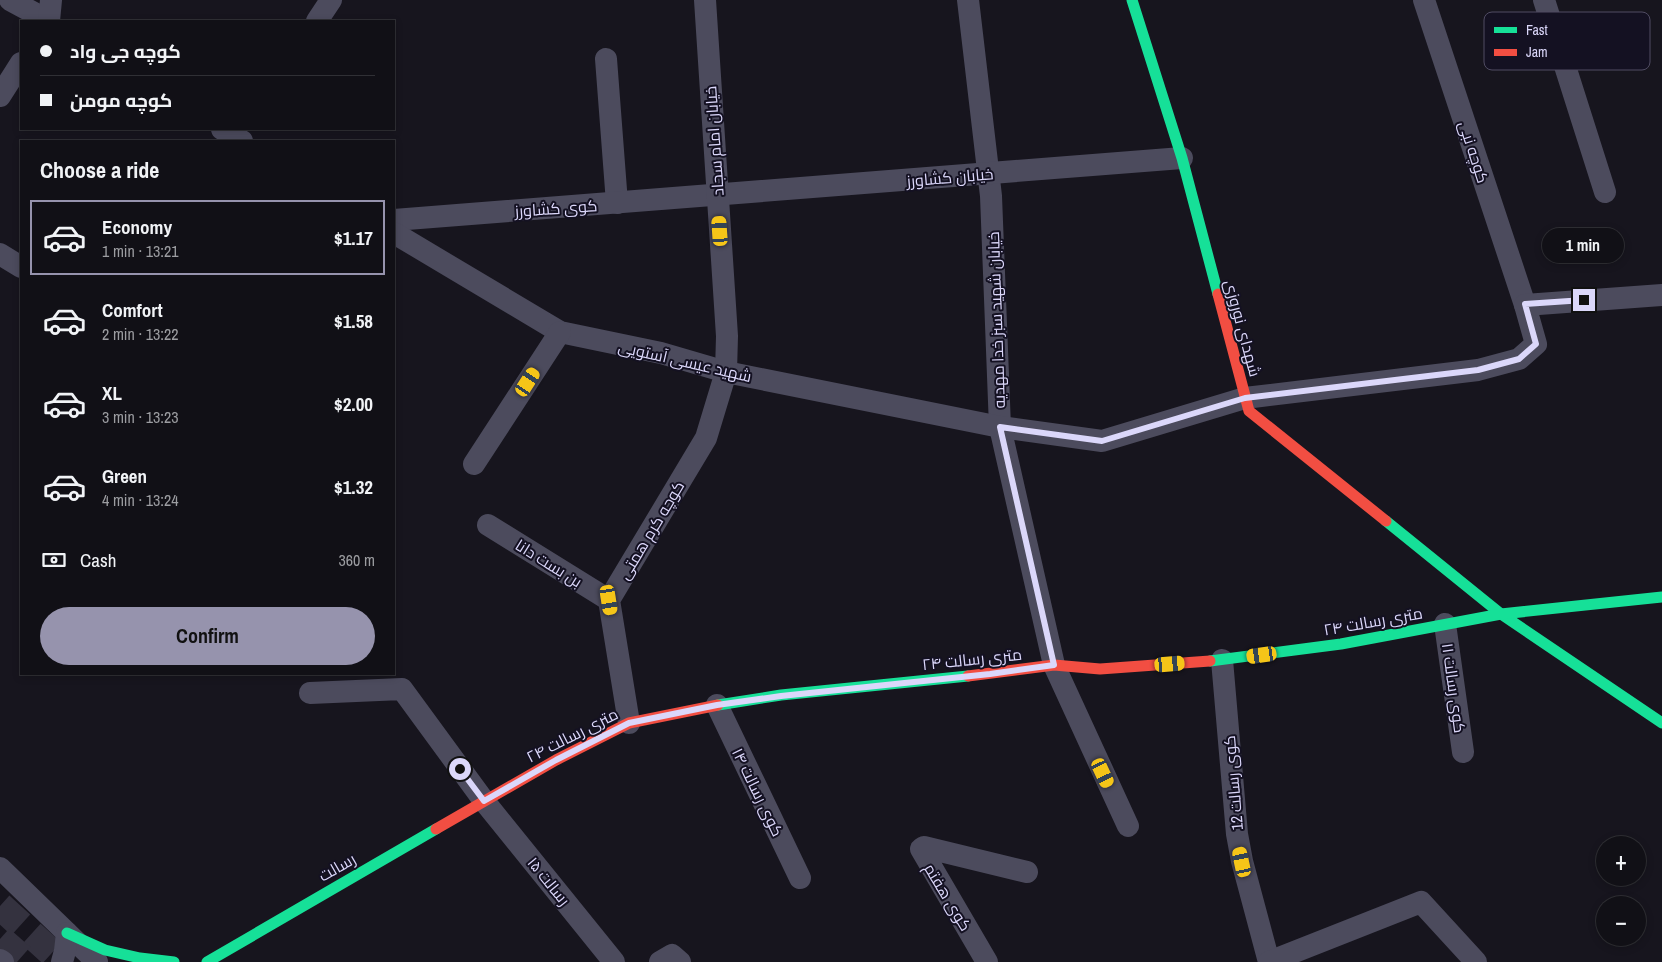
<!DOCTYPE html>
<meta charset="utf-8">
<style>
:root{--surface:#111016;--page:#1a191f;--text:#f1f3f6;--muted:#9c9da1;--line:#303035;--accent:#9693ad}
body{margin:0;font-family:"Archivo Narrow",Cairo,sans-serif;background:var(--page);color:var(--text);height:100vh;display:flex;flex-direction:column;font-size:19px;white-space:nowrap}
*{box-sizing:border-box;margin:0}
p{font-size:16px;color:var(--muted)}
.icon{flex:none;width:28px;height:28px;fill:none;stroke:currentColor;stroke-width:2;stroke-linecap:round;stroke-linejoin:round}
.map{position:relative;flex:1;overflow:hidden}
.side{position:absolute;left:20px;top:140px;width:375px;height:535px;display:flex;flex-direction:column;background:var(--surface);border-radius:0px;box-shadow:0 2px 8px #0003,0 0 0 1px var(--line)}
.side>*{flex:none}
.top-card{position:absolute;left:20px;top:20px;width:375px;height:110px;border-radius:0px;box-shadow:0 2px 8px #0003,0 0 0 1px var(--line);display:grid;align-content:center;height:110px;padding:0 20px;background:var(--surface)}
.tools{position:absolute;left:1596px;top:836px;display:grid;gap:10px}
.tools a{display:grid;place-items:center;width:50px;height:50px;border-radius:50%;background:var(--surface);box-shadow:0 2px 8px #0003,0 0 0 1px var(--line);font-size:25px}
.end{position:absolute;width:22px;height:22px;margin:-11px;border:6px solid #dbd7fa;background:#111;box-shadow:0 0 0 2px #111}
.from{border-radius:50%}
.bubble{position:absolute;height:35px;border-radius:18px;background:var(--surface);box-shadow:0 2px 8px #0003,0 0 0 1px var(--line);font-size:16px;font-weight:800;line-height:35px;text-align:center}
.car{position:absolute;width:15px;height:30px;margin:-15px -8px;border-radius:6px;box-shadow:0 0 4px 1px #0007;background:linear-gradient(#f5c518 24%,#345 0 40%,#f5c518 0 76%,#345 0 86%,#f5c518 0)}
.top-card b{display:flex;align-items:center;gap:18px;height:48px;font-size:19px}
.top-card b+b{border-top:1px solid var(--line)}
.top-card i{width:12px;height:12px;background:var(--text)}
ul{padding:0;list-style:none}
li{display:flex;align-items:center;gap:15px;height:75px;margin:0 10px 8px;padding:0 10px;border:2px solid transparent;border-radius:0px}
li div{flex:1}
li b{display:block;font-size:19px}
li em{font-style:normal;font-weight:800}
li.current{border-color:var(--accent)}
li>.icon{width:45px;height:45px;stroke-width:1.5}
h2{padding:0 20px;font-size:22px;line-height:60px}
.pay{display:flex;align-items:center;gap:12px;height:55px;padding:0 20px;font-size:19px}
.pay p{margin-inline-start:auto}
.button{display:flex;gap:10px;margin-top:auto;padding:10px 20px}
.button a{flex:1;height:58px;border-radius:30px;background:var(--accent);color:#111;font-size:20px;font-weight:800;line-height:58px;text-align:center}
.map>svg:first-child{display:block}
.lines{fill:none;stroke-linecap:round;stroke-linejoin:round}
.secondary-tunnel{stroke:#34323f;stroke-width:28;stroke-dasharray:28 14;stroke-linecap:butt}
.street{stroke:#4c4b5d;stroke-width:22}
.fast{stroke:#16e098;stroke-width:11}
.jam{stroke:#f24e42;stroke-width:11}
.route{stroke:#dbd7fa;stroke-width:6}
.labels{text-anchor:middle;stroke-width:4;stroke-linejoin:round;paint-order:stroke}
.street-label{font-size:16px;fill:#dbd7fa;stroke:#141122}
.key{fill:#141122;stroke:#504c63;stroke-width:1}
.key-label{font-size:14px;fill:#dbd7fa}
</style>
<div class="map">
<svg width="1662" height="962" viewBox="0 0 1662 962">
<rect width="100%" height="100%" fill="#17151e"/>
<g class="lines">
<!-- secondary-tunnel -->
<g class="secondary-tunnel">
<polyline points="0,906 62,962"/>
<polyline points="0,939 26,962"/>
</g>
<!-- street -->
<g class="street">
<polyline points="10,0 49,21"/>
<polyline points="968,0 991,196 1000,427 1054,665 1128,826"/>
<polyline points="1544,0 1605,192"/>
<polyline points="49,21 51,0"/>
<polyline points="317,21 331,0"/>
<polyline points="606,59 617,203"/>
<polyline points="0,96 21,63"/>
<polyline points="222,129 242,141"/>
<polyline points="394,220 1182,158"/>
<polyline points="394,233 560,332 661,353 726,372 1000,427 1102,441 1245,398 1478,370 1519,359 1536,344 1525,305 1424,0"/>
<polyline points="0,254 21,267"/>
<polyline points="1525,305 1662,295"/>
<polyline points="474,464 560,332"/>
<polyline points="488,525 609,600"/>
<polyline points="1445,624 1463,752"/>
<polyline points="1222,660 1237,834 1242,861 1269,962"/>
<polyline points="310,693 402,689 484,801 614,962"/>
<polyline points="717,705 800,878"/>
<polyline points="629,723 609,600 706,438 726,372 727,336 705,0"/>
<polyline points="0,868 97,962"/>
<polyline points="0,960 3,962"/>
<polyline points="62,962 65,951 67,933"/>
<polyline points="660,962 672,955 680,962"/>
<polyline points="987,962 921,849 924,847 1027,872"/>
<polyline points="1269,962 1421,902 1476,962"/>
</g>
<!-- fast -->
<g class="fast">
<polyline points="1132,0 1182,158 1218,294"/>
<polyline points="1386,521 1501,614 1662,723"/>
<polyline points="1210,661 1341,644 1501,614 1662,597"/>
<polyline points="718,705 781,695 968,676"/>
<polyline points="67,933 105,950 140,958 174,962"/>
<polyline points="207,962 436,829"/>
</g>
<!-- jam -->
<g class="jam">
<polyline points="1218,294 1249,411 1386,521"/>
<polyline points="968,676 1054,665 1100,669 1210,661"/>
<polyline points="436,829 556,760 629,723 718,705"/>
</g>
</g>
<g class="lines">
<!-- route -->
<polyline class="route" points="460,769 484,801 556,760 629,723 717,705 781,696 990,674 1054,665 1000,427 1102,441 1245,398 1478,370 1519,359 1536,344 1525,304 1584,300"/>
</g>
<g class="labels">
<!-- street labels -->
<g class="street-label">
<text transform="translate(714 141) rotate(-94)" y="6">خیابان امام سجاد</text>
<text transform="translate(1474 152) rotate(72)" y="6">کوچه نبی</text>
<text transform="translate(950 177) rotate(-5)" y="6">خیابان کشاورز</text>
<text transform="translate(556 208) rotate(-4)" y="6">کوی کشاورز</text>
<text transform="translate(996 320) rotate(-92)" y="6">خیابان شهید سبز خدا مهدیه</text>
<text transform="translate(1243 328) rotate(75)" y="6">شهدای نوروزی</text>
<text transform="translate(685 361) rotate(13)" y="6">شهید عیسی آستویی</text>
<text transform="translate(651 530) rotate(-59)" y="6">کوچه کرم همتی</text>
<text transform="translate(549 563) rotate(32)" y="6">بن بست دانا</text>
<text transform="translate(1373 621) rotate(-10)" y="6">۲۴ متری رسالت</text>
<text transform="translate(972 659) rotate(-6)" y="6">۲۴ متری رسالت</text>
<text transform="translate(1454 688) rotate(82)" y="6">کوی رسالت ۱۱</text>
<text transform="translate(572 735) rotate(-27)" y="6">۲۴ متری رسالت</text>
<text transform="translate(1233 783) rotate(-95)" y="6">کوی رسالت 12</text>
<text transform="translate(758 792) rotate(64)" y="6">کوی رسالت ۱۴</text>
<text transform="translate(337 867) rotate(-30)" y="6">رسالت</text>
<text transform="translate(549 881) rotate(51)" y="6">رسالت ۱۵</text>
<text transform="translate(948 897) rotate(59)" y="6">کوی هفتم</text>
</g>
</g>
<!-- legend -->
<rect x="1484" y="12" width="166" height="58" rx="8" class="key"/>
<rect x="1494" y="27" width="23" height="6" fill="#16e098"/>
<rect x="1494" y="49" width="23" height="7" fill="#f24e42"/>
<g class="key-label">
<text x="1526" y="35">Fast</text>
<text x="1526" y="57">Jam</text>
</g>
</svg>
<div class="tools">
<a>+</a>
<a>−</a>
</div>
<i class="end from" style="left:460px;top:769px"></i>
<i class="end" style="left:1584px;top:300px"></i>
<div class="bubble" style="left:1542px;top:228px;width:82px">1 min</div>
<i class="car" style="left:720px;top:231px;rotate:356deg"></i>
<i class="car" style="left:528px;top:382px;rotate:33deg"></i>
<i class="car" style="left:609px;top:600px;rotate:171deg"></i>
<i class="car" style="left:1262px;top:655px;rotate:262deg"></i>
<i class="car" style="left:1170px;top:664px;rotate:85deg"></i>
<i class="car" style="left:1103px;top:773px;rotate:155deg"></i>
<i class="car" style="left:1242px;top:862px;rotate:348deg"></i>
<div class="top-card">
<b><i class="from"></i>کوچه جی واد</b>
<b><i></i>کوچه مومن</b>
</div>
<section class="side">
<h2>Choose a ride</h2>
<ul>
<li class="current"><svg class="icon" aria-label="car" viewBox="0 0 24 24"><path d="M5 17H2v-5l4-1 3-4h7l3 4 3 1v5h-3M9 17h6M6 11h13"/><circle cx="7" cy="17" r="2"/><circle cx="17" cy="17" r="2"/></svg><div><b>Economy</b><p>1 min · 13:21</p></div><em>$1.17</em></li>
<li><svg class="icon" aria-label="car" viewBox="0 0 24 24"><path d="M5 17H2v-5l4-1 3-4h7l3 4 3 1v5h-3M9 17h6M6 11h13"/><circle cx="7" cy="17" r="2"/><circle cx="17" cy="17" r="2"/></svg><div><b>Comfort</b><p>2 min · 13:22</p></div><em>$1.58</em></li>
<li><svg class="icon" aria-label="car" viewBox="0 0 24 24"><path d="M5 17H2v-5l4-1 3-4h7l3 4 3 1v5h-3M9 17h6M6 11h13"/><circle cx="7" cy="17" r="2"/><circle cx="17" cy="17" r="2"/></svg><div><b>XL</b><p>3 min · 13:23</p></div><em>$2.00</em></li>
<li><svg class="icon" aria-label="car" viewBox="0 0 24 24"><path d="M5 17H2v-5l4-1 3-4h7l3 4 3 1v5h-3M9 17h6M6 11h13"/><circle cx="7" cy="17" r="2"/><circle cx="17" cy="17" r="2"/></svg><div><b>Green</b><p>4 min · 13:24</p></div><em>$1.32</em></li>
</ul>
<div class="pay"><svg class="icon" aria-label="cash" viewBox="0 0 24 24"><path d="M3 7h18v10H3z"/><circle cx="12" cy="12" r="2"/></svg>Cash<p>360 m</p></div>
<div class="button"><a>Confirm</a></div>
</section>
</div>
